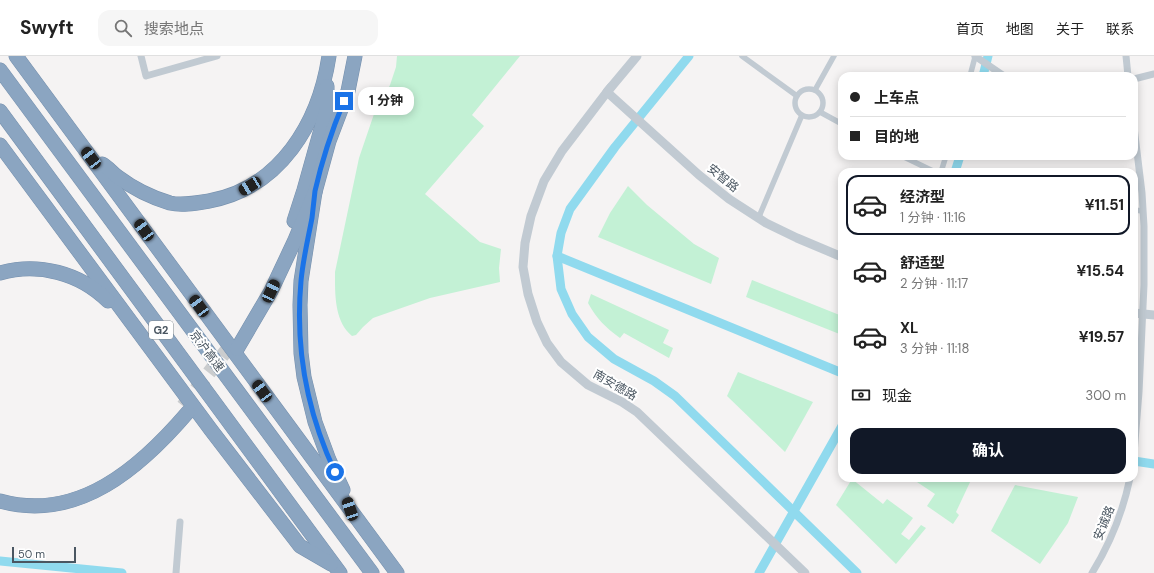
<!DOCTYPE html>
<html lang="zh">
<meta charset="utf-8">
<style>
:root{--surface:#fff;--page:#f6f6f6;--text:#222;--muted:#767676;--line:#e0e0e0;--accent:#111827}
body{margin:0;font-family:"DM Sans","Noto Sans SC",sans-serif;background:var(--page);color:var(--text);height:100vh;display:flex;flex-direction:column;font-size:15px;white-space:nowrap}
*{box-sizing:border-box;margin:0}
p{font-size:13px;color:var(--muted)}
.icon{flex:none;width:22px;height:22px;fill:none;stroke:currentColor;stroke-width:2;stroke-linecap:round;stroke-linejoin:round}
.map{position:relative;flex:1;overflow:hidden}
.panel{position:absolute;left:838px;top:112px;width:300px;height:314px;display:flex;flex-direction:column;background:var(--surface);border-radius:12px;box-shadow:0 2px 10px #0003}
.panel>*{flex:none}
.guide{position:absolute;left:838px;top:16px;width:300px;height:88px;border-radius:12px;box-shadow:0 2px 10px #0003;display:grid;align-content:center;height:88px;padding:0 12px;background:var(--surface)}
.scale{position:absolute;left:12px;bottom:10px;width:64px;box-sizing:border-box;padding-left:4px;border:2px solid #4a5661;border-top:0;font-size:11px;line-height:14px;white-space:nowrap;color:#4a5661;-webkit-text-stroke:3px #fff;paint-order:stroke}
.end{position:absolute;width:18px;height:18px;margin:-9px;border:5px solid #1a73e8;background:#fff;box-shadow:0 0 0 2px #fff}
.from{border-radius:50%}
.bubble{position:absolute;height:28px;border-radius:12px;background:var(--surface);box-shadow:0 2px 10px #0003;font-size:13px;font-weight:700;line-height:28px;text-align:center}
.car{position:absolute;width:12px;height:24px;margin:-12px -6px;border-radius:5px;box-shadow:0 0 3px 1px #0007;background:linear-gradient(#222 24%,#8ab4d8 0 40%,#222 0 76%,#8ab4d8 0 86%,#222 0)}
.guide b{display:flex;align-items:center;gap:14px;height:38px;font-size:15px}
.guide b+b{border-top:1px solid var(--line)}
.guide i{width:10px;height:10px;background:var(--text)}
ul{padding:7px 0 0;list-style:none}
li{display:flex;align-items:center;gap:12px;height:60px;margin:0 8px 6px;padding:0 4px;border:2px solid transparent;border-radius:12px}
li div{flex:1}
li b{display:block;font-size:15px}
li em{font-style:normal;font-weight:700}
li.active{border-color:var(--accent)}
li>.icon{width:36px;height:36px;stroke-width:1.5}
.pay{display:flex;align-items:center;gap:10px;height:44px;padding:0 12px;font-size:15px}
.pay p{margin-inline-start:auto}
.button{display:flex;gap:8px;margin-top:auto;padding:8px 12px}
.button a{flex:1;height:46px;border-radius:12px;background:var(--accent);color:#fff;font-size:16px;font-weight:700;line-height:46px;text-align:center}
header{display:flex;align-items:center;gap:24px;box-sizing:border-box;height:56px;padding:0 20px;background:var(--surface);border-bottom:1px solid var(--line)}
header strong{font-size:19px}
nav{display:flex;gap:22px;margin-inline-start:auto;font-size:14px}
.search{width:280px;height:36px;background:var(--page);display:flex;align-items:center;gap:10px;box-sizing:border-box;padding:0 14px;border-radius:12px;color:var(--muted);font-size:15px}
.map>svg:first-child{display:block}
.green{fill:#c3f1d5}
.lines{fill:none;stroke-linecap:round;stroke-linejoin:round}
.canal{stroke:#90daee;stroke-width:9}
.motorway-tunnel{stroke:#caccce;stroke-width:14;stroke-dasharray:14 7;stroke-linecap:butt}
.motorway-casing{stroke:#7690ad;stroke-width:15}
.pedestrian{stroke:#c1cad2;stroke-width:5.5}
.minor{stroke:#c1cad2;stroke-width:7}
.tertiary{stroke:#c1cad2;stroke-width:9}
.motorway{stroke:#8ba5c1;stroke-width:14}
.route{stroke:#1a73e8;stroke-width:5}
.labels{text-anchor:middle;stroke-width:4;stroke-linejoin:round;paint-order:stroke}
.shield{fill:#fff;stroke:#808990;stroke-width:1}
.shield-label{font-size:11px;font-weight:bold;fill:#4a5661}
.street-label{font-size:12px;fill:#4a5661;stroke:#fff}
</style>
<header>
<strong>Swyft</strong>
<div class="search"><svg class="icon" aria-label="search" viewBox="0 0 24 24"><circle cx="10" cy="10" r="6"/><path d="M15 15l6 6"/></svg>搜索地点</div>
<nav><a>首页</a><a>地图</a><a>关于</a><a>联系</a></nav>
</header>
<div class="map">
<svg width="1154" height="517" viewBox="0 0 1154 517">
<rect width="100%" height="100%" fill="#f5f3f3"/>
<!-- green -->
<g class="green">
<path d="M397,0H520L472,59L484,70L425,138L480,186L501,193L499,212L500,226L430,242L373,262L363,271L356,279L352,280C334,265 335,237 335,216L359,102L374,58L390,29L396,11Z"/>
<polygon points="628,130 647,149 694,188 719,202 711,228 598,181 610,157"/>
<polygon points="752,224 842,260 842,279 746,241"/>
<path d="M591,238L669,274L663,287L673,292L669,302L624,277L620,282C605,271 597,263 588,247Z"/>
<polygon points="738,316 813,346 785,396 727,340"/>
<polygon points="911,422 979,422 977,426 971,424 956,456 959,459 953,468 927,450 935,438"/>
<polygon points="852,423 883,448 887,443 913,462 901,478 909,484 921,469 926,472 896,508 836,449"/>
<polygon points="1015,429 1078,441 1068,467 1040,508 991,475"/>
</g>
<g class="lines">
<!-- canal -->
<g class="canal">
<polyline points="689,0 615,91 570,153 561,177 557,200 561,233 572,258 588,281 614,303 654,325 675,340 857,517"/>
<polyline points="983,20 988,0"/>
<polyline points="955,116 960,100"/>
<polyline points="557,200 842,317"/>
<polyline points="1134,405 1154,408"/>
<polyline points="0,505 122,517"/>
<polyline points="759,517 842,370"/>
</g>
<!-- motorway-tunnel -->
<polyline class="motorway-tunnel" points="183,350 233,286"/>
<defs>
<g id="motorway">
<polyline points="16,0 397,517"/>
<polyline points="0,14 372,517"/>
<polyline points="0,55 340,517"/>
<polyline points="0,89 211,374 300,490 331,508"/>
<path d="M102,108C108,111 112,117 118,121C134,133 150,141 170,147C182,150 197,147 209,145C280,132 319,67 329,0"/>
<polyline points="315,136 301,225 300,249 301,297 304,321 315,366 329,404 343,434"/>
<polyline points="294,165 304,134 327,52 327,30"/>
<path d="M0,217C38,206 80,217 108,245"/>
<polyline points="237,293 271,235 295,184 315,136 329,85 348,35 355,0"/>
<path d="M0,445C78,467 141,411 188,356"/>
</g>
</defs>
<!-- motorway casing -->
<use href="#motorway" class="motorway-casing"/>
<!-- pedestrian -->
<g class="pedestrian">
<polyline points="742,0 797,40"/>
<polyline points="970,20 975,1"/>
<circle cx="809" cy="47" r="14"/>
<polyline points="815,34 834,0"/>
<polyline points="820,56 842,68"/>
<polyline points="902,100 935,116"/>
<polyline points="941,116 946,100"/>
<polyline points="1134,154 1143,155"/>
<polyline points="758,163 802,59"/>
</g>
<!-- minor -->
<g class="minor">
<polyline points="141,0 146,20 217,0"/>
<polyline points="975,0 1004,20"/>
<polyline points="1126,0 1128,20"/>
<polyline points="1134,23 1154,18"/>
<polyline points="1134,71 1142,137 1144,170 1144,229 1139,336 1134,398"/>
<polyline points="176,517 180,466"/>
<path d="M1092,517C1110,488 1123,455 1130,422"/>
</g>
<!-- tertiary -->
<g class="tertiary">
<polyline points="637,0 607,36 562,95 544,125 531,160 525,187 523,211 528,238 537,266 547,287 561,306 588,329 622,346 637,356 805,517"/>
<polyline points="611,31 607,36 699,119 729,143 766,167 797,182 842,201"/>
<polyline points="1134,257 1154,259"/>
</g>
<!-- motorway -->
<use href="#motorway" class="motorway"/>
</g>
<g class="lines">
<!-- route -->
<path class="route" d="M335,416C307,356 295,291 301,225C303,203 308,183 312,162C313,153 314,144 315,135C322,104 332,74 344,45"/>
</g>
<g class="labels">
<!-- shield labels -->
<rect class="shield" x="149" y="265" width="24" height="18" rx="3"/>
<g class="shield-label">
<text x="161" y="278">G2</text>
</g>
<!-- street labels -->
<g class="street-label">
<text transform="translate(723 122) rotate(39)" y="4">安智路</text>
<text transform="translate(207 295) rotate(53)" y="4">京沪高速</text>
<text transform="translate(615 329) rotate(30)" y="4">南安德路</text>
<text transform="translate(1104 467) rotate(-68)" y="4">安诚路</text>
</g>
</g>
</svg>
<div class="scale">50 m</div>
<i class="end from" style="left:335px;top:416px"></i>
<i class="end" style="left:344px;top:45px"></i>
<div class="bubble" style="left:358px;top:31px;width:56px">1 分钟</div>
<i class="car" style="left:91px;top:102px;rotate:323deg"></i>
<i class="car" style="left:250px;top:130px;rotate:239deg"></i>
<i class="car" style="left:144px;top:174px;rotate:324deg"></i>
<i class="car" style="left:271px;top:235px;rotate:25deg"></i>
<i class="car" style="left:199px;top:250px;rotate:324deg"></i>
<i class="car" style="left:262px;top:335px;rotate:324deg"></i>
<i class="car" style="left:350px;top:453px;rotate:342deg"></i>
<div class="guide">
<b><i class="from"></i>上车点</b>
<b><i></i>目的地</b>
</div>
<section class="panel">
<ul>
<li class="active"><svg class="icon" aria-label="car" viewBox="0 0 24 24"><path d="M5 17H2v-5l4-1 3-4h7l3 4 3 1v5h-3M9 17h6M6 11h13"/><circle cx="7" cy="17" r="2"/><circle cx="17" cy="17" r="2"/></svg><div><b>经济型</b><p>1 分钟 · 11:16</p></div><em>¥11.51</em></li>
<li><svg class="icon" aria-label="car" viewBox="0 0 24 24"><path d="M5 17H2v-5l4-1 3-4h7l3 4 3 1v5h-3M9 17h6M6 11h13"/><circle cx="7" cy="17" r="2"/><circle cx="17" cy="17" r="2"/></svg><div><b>舒适型</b><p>2 分钟 · 11:17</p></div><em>¥15.54</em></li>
<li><svg class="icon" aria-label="car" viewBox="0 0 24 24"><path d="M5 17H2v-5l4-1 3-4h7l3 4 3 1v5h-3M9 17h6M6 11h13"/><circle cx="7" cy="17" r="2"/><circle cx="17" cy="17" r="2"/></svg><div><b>XL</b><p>3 分钟 · 11:18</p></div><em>¥19.57</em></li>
</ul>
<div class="pay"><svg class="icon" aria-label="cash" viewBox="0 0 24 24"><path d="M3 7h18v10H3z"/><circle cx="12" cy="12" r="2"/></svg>现金<p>300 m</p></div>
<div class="button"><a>确认</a></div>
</section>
</div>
